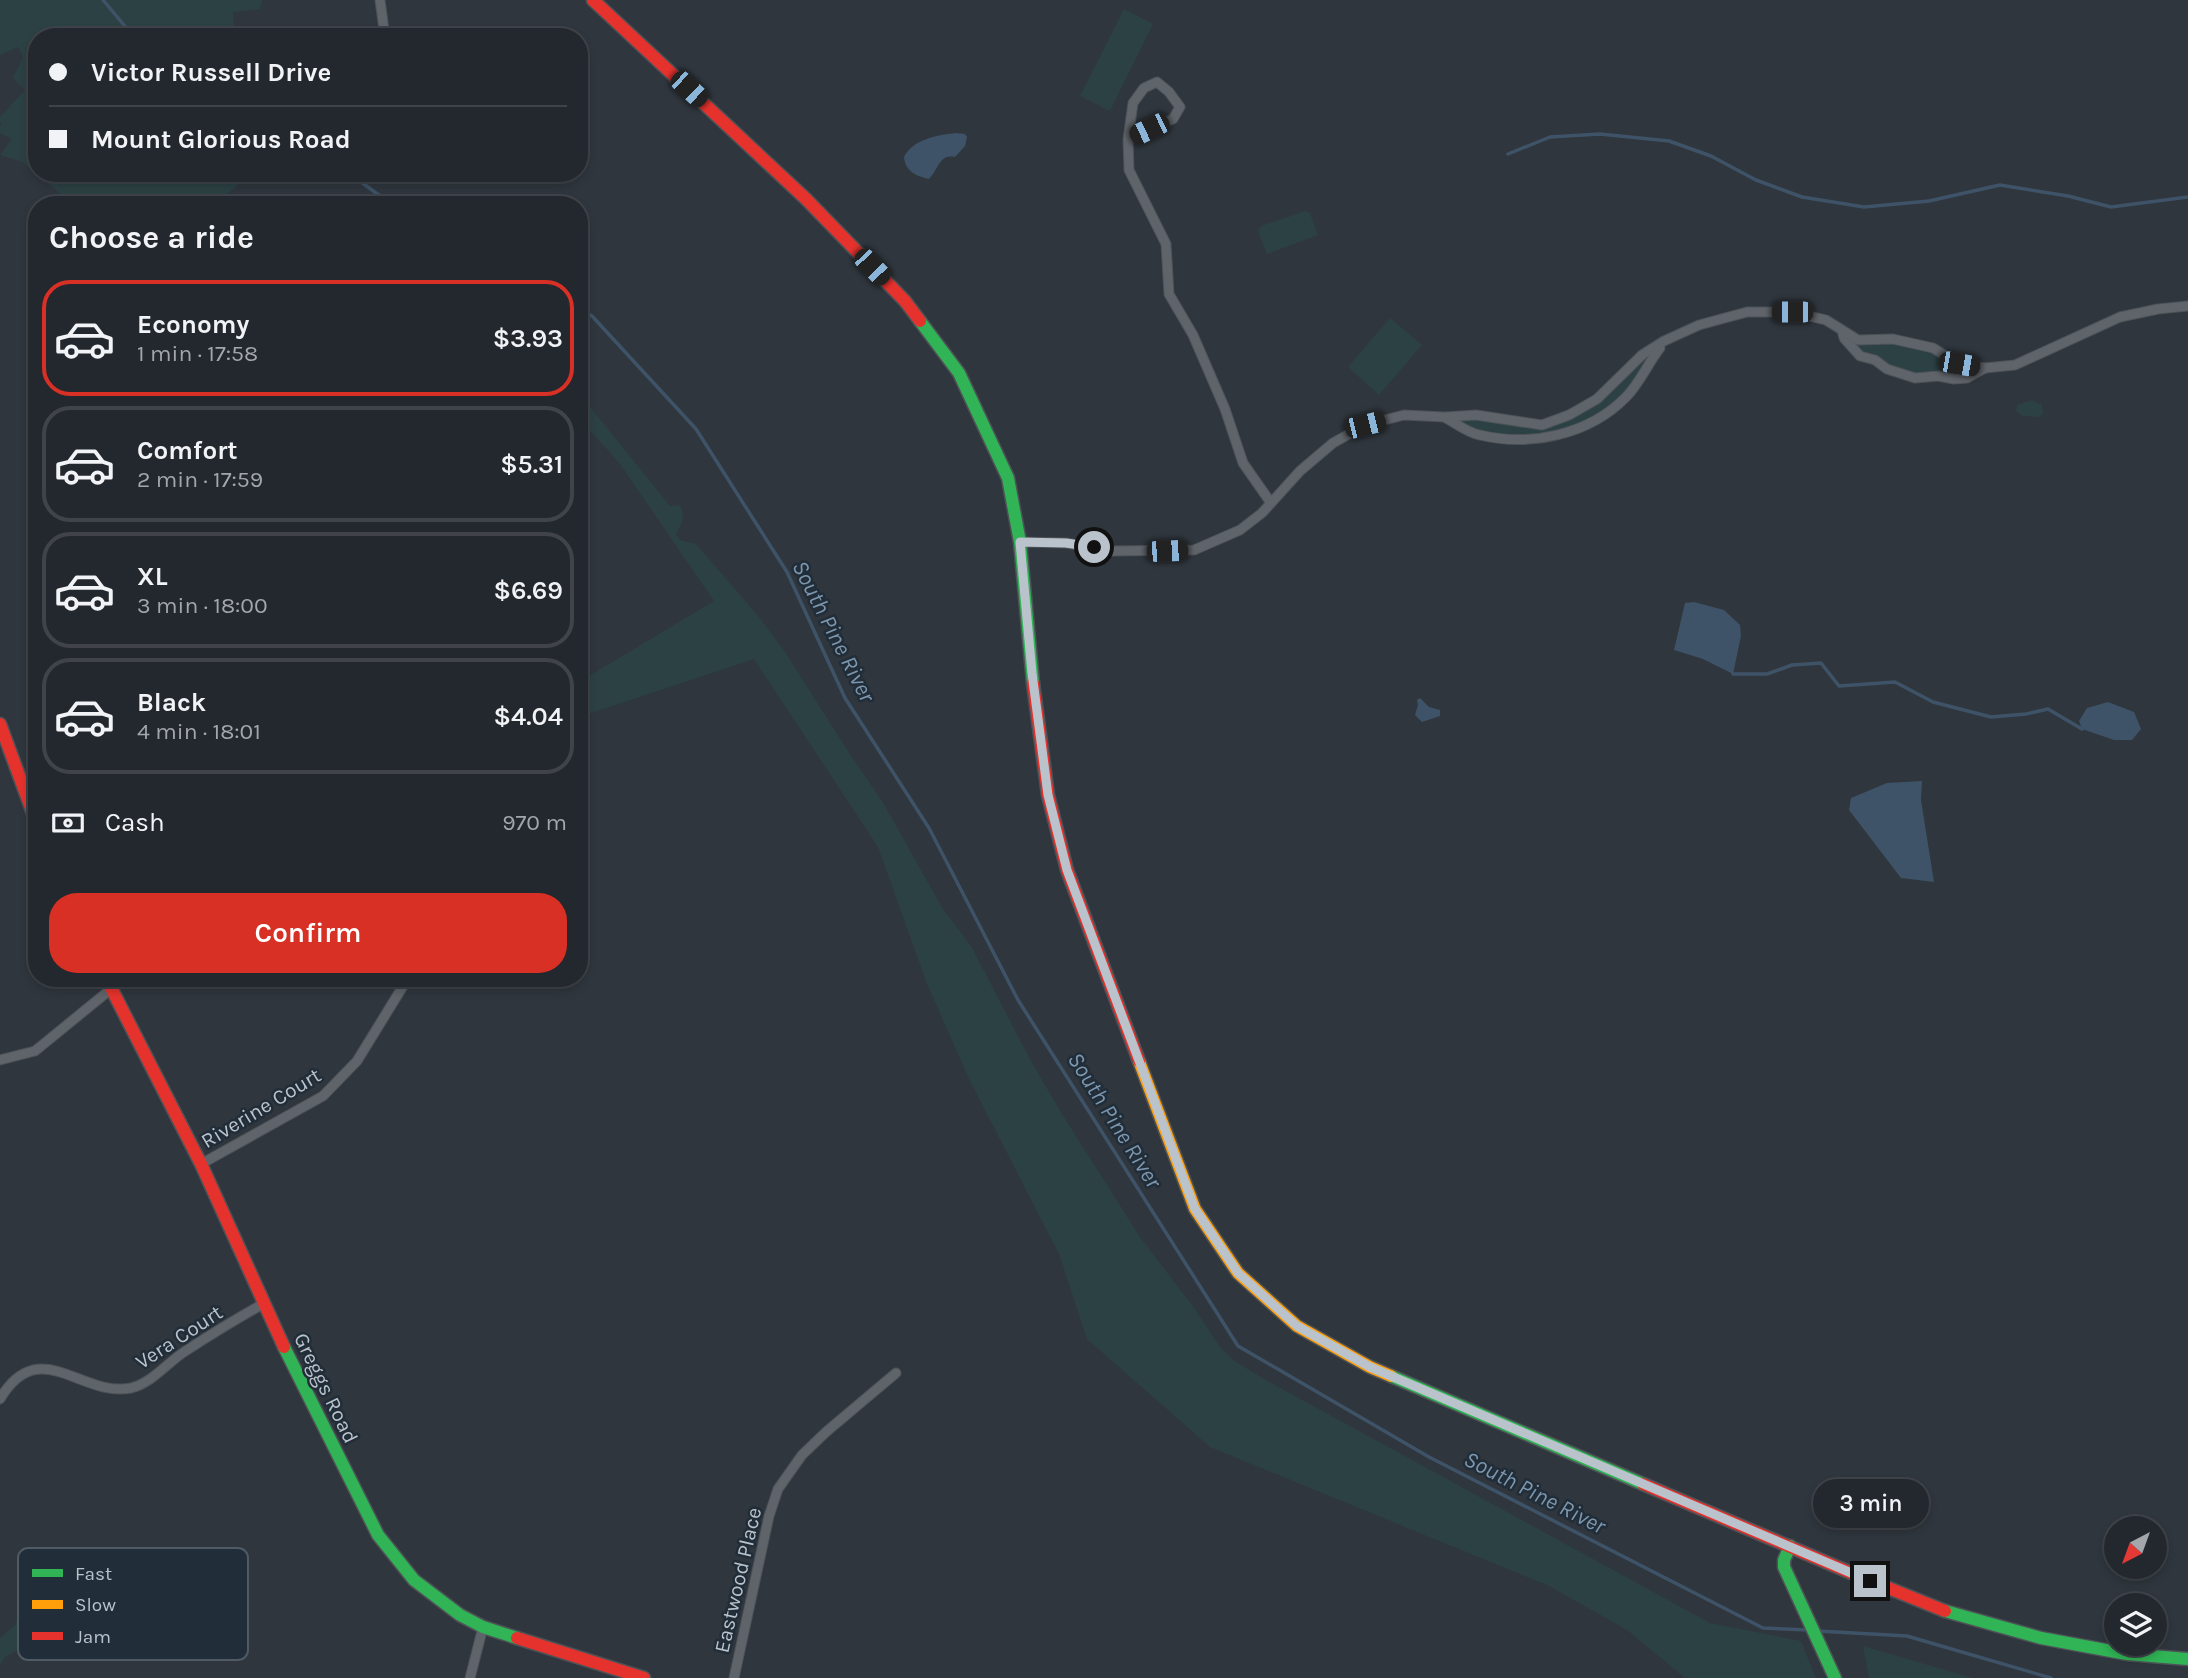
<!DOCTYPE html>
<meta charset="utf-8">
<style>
:root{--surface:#23282e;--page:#2f343a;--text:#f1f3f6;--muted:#a3a6aa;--line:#40444a;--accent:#d93025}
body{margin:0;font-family:Karla,sans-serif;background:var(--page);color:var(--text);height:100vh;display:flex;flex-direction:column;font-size:26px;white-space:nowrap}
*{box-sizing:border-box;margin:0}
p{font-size:23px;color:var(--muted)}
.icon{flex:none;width:38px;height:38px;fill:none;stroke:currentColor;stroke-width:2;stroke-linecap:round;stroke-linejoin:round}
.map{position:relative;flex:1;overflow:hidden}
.side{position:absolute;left:28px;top:196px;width:560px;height:791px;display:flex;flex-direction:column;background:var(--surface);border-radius:28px;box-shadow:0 4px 10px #0003,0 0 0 2px var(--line)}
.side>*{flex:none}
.guide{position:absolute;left:28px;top:28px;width:560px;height:154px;border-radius:28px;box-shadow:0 4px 10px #0003,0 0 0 2px var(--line);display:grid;align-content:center;height:154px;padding:0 21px;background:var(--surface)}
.needle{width:46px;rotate:221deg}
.tools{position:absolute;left:2104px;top:1516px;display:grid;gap:14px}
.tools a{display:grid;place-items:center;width:63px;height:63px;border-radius:50%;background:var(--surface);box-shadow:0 4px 10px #0003,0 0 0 2px var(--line);font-size:35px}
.end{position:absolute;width:32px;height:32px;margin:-16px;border:9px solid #bac3cc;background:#111;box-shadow:0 0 0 4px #111}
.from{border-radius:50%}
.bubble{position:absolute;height:49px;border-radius:24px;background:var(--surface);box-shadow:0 4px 10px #0003,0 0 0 2px var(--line);font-size:23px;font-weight:600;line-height:49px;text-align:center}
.car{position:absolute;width:21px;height:42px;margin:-21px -10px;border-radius:9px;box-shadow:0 0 5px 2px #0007;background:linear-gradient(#222 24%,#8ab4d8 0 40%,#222 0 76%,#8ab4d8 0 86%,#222 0)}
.guide b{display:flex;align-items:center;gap:24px;height:66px;font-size:26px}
.guide b+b{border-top:2px solid var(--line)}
.guide i{width:18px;height:18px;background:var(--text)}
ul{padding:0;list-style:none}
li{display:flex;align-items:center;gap:21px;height:116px;margin:0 14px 10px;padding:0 7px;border:4px solid var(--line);border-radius:28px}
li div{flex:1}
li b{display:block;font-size:26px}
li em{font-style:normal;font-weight:600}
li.current{border-color:var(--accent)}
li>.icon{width:63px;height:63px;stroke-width:1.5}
h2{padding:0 21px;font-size:32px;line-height:84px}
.pay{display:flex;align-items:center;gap:18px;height:77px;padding:0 21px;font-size:26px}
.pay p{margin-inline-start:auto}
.action{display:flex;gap:14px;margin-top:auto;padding:14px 21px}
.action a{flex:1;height:80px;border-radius:28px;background:var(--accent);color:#fff;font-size:28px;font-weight:600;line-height:80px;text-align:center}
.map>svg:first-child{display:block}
.green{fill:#2c4143}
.water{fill:#3e5367}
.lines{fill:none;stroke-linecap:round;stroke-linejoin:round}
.stream{stroke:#3e5367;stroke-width:3.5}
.street-casing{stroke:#4d5257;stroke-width:11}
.fast-casing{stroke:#4d5257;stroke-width:15}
.slow-casing{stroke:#4d5257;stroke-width:15}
.jam-casing{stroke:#4d5257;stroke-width:15}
.street{stroke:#5f646a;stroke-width:9}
.fast{stroke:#30b455;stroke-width:12}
.slow{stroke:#ff9f0a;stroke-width:12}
.jam{stroke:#e5322d;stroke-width:12}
.route{stroke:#bac3cc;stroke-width:9}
.labels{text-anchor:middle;stroke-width:5;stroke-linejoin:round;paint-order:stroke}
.street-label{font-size:21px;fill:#bac3cc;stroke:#212d38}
.water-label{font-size:23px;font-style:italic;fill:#7c96ad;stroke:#212d38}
.key{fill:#212d38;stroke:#4f5a64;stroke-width:2}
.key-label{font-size:19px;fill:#bac3cc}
</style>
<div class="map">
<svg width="2188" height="1678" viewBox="0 0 2188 1678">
<rect width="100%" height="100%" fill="#2f363d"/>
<!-- green -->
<g class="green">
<polygon points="0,0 262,0 260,9 233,12 234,31 242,37 37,37 37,173 251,173 215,205 74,205 22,162 0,155 12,139 0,133 0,126 2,123 0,122 0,117 25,90 13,78 23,57 18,47 0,55"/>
<polygon points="1124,9 1153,24 1110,111 1080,96"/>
<polygon points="1305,211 1310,213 1318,235 1267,254 1258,231 1261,226"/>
<polygon points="1390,318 1422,345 1379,395 1348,367"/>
<polygon points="1844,338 1893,339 1933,348 1959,364 1985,368 1967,378 1915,378 1860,356"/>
<polygon points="1664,341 1624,399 1566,433 1497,438 1445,417 1476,415 1542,425 1597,399"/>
<path d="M579,393L670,506L680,505C686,516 682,523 676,534L680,540L696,544L760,618L785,652L853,759L881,799L943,909L971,946L1030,1059L1062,1114L1140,1237L1195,1309L1220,1347L1233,1360L1266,1380L1710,1623L1801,1641L1816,1678H1685L1627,1630L1549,1586L1210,1447L1087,1339L1059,1254L970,1081L927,984L878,847L754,659L579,717V682L714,601L620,464L579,418Z"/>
<polygon points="2032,400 2042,405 2043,414 2039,417 2022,416 2016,411 2017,405"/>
<polygon points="42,1606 47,1610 48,1632 44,1637 5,1657 0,1666 0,1638 14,1626 23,1611"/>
<polygon points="1863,1646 1973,1678 1869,1678"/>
</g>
<!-- water -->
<g class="water">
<path d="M956,133L965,134L967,137L965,146L955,157C939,154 939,169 929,179C916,176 905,171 904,157C913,139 938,135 956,133Z"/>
<polygon points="1694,602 1724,610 1740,625 1741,636 1733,674 1703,659 1674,650 1685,603"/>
<polygon points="1420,698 1429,707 1440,710 1440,716 1422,722 1415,715 1418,705 1417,700"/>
<polygon points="2108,702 2134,712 2141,729 2132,740 2114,740 2082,729 2079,721 2087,708"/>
<polygon points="1922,781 1921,800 1934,882 1901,878 1849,810 1851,798 1887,783"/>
</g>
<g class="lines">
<!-- stream -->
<g class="stream">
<polyline points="103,0 134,37"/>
<polyline points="1508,154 1550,137 1600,134 1669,141 1711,156 1756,180 1802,197 1864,207 1929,201 2000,185 2068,196 2111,207 2188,197"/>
<polyline points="349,173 376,193 397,205"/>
<polyline points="579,309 592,316 696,429 787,572 845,698 929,828 1018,1000 1238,1346 1429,1457 1763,1628 1810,1630"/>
<polyline points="1733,674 1767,674 1792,665 1821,663 1839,686 1895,682 1933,702 1991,717 2026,714 2048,709 2082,729"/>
<polyline points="1818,1631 1907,1636 2051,1678"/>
</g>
<defs>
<g id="street">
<polyline points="380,0 385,37"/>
<polyline points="1128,139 1173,119 1180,107 1169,92 1157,82 1144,88 1133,103 1128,139 1129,170 1166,244 1169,294 1193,335 1225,409 1243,463 1271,503"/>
<polyline points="1842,330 1844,338 1860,356 1875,360 1887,369 1915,378 1938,376 1954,379 1967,378 1985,368"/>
<path d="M1446,418C1457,424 1468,433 1480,435C1530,447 1589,435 1626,397C1640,383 1648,363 1660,348"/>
<polyline points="1020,542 1066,543 1113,551 1194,550 1240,530 1262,513 1300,471 1333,443 1365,425 1404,415 1445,417 1476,415 1542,425 1569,415 1597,399 1642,355 1664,341 1699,325 1747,312 1792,312 1826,320 1858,340 1893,339 1933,348 1959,364 1985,368 2015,365 2120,317 2158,309 2188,306"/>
<polyline points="0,1060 35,1051 111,989"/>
<polyline points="201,1164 323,1096 357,1061 408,978"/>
<path d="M0,1399C39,1333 81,1398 131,1388C152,1383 167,1363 184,1352C210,1335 236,1319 263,1304"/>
<polyline points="470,1678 483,1627"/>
<polyline points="734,1678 769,1516 778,1489 802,1455 826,1432 896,1373"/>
</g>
<g id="fast">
<polyline points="920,321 959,373 1008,478 1020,542 1033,683"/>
<polyline points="284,1347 378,1535 414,1580 460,1615 483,1627 517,1638"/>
<polyline points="1391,1376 1643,1484"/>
<polyline points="1790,1546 1784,1560 1784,1567 1835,1678"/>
<polyline points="1945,1611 2041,1638 2127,1654 2188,1659"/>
</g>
<polyline id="slow" points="1139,1061 1195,1209 1238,1273 1297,1326 1370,1367 1391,1376"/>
<g id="jam">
<polyline points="593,0 806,199 905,301 920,321"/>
<polyline points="1033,683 1048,795 1067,870 1139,1061"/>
<polyline points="0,724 37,824"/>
<polyline points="106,978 201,1164 284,1347"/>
<polyline points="1643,1484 1849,1572 1945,1611"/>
<polyline points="517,1638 644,1678"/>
</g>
</defs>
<!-- street casing -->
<use href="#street" class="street-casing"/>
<!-- fast casing -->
<use href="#fast" class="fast-casing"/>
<!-- slow casing -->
<use href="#slow" class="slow-casing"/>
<!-- jam casing -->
<use href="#jam" class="jam-casing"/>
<!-- street -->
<use href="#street" class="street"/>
<!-- fast -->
<use href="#fast" class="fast"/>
<!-- slow -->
<use href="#slow" class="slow"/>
<!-- jam -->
<use href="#jam" class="jam"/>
</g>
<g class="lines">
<!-- route -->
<polyline class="route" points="1094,547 1066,543 1020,542 1032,673 1048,795 1067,870 1195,1209 1238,1273 1297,1326 1370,1367 1870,1581"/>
</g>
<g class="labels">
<!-- street labels -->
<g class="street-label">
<text transform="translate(261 1108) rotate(-31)" y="7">Riverine Court</text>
<text transform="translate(179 1337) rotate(-33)" y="7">Vera Court</text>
<text transform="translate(326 1388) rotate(64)" y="7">Greggs Road</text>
<text transform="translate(738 1580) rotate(-77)" y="7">Eastwood Place</text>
</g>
<!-- water labels -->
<g class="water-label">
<text transform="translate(834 631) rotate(63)" y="8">South Pine River</text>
<text transform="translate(1115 1120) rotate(58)" y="8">South Pine River</text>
<text transform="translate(1535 1492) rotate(27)" y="8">South Pine River</text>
</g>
</g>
<!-- legend -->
<rect x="18" y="1548" width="230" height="112" rx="10" class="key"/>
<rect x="32" y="1569" width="31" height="8" fill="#30b455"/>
<rect x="32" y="1600" width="31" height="9" fill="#ff9f0a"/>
<rect x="32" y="1632" width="31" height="8" fill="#e5322d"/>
<g class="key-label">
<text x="75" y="1580">Fast</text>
<text x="75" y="1611">Slow</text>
<text x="75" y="1643">Jam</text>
</g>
</svg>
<div class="tools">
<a><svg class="needle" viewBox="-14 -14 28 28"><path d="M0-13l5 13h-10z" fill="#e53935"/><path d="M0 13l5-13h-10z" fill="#a3a6aa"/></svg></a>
<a><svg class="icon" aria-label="layers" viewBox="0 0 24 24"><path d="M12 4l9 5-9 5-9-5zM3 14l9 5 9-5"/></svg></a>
</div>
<i class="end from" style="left:1094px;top:547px"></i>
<i class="end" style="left:1870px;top:1581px"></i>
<div class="bubble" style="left:1813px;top:1479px;width:116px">3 min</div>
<i class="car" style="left:689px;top:89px;rotate:133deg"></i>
<i class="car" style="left:1149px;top:129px;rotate:244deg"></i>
<i class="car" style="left:872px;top:267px;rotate:136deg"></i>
<i class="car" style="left:1792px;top:312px;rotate:270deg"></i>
<i class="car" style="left:1959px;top:364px;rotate:100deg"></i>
<i class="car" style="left:1365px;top:425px;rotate:76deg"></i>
<i class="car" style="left:1167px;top:551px;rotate:88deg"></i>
<div class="guide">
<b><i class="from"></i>Victor Russell Drive</b>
<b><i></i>Mount Glorious Road</b>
</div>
<section class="side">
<h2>Choose a ride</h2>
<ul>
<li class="current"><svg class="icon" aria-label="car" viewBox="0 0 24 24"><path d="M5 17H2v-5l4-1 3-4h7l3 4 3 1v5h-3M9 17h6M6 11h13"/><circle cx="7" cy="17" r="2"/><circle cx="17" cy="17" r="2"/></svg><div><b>Economy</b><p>1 min · 17:58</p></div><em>$3.93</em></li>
<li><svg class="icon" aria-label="car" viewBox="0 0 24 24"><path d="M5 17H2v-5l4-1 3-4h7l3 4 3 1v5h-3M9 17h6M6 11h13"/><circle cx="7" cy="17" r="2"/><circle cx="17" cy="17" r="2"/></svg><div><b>Comfort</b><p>2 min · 17:59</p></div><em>$5.31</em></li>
<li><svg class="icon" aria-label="car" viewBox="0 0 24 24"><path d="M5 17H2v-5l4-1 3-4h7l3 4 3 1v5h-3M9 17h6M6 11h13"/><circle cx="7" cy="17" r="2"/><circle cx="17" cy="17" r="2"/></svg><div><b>XL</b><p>3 min · 18:00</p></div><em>$6.69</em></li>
<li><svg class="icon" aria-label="car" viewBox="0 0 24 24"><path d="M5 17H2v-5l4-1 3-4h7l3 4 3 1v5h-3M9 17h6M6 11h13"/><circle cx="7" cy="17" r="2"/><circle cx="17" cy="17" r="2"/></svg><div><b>Black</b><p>4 min · 18:01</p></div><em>$4.04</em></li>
</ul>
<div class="pay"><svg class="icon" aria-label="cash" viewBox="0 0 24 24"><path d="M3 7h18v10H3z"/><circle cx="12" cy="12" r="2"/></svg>Cash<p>970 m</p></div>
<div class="action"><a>Confirm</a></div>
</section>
</div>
